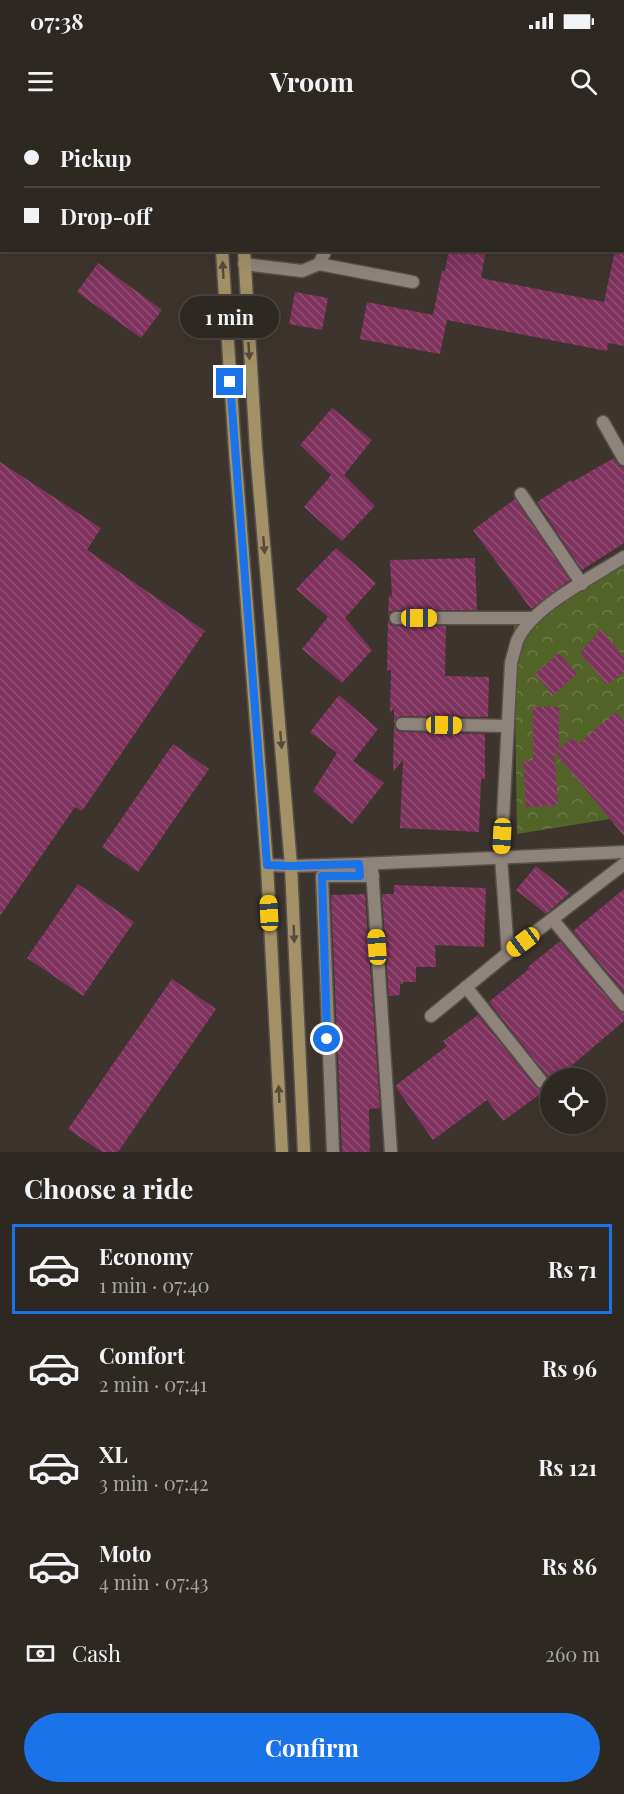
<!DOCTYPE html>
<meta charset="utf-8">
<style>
:root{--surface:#2e2822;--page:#36302a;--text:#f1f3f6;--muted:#a7a6a5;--line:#494440;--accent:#1a73e8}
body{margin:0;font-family:"Playfair Display",serif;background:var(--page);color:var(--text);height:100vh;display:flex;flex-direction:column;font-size:22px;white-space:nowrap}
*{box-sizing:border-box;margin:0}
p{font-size:20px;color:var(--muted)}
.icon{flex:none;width:33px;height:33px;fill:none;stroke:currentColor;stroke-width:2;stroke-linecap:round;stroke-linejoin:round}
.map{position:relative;height:1032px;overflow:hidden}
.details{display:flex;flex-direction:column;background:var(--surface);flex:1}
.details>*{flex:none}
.guide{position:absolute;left:0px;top:0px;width:624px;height:132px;box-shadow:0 6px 24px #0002,0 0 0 2px var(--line);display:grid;align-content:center;height:132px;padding:0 24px;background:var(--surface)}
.tools{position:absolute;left:540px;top:948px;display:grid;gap:12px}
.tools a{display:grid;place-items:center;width:66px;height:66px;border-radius:50%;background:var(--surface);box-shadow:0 6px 24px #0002,0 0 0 2px var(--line);font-size:30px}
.end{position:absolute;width:27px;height:27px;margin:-14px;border:8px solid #1a73e8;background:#fff;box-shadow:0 0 0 3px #fff}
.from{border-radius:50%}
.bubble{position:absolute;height:42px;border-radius:21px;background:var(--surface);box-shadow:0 6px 24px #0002,0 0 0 2px var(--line);font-size:20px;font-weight:700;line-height:42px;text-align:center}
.car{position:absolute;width:18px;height:36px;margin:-18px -9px;border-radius:8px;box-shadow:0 0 4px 2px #0007;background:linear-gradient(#f5c518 24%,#345 0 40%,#f5c518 0 76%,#345 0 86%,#f5c518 0)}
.guide b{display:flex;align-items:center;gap:21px;height:57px;font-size:22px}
.guide b+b{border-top:2px solid var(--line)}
.guide i{width:15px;height:15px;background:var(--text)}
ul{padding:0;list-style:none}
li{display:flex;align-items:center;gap:18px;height:90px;margin:0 12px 9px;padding:0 12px;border:3px solid transparent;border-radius:0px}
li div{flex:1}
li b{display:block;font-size:22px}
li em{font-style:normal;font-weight:700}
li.active{border-color:var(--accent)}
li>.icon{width:54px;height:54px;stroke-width:1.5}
h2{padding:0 24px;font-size:27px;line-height:72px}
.pay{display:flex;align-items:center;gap:15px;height:66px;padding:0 24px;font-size:22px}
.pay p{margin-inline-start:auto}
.cta{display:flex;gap:12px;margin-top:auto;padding:12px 24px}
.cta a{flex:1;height:69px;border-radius:36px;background:var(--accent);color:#fff;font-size:24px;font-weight:700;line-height:69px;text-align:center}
.status{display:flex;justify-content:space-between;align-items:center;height:42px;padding:0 30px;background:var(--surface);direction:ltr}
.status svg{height:16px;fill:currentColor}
header{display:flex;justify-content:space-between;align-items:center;height:78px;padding:0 24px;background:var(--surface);font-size:27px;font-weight:700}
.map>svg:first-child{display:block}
.park{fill:url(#park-crowns)}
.building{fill:url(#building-back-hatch)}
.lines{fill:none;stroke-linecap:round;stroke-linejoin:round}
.street-casing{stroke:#58524a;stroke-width:15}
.secondary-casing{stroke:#58524a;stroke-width:15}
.street{stroke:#8e847b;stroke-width:12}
.secondary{stroke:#a39268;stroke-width:12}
.oneway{fill:#564c3c}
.route{stroke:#1a73e8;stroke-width:8}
</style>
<div class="status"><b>07:38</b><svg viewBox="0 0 49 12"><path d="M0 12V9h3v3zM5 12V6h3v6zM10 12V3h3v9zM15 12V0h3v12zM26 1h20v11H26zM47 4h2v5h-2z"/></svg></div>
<header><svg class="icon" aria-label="menu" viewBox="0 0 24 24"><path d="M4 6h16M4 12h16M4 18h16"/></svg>Vroom<svg class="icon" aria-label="search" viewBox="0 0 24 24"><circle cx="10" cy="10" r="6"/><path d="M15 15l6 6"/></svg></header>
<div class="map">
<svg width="624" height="1032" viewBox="0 0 624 1032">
<defs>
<pattern id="park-crowns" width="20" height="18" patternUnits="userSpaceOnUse" patternTransform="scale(1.5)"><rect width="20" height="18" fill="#526328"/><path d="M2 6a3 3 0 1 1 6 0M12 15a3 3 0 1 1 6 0" fill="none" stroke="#6a7946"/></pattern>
<pattern id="building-back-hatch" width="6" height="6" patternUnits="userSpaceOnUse" patternTransform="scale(1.5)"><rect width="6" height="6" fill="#7e325d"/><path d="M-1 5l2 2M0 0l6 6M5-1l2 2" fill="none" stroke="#904f73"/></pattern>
</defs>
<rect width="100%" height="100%" fill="#3d352d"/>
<!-- park -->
<polygon class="park" points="624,444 624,689 610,699 517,714 514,506"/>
<!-- building -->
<g class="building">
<polygon points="622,124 624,124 624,226 608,223 607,231 447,200 440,234 360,219 367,182 433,195 442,151 445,151 449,130 486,130 481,158 604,182 615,130 622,130"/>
<polygon points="98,143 162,190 141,218 77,172"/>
<polygon points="295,172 328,178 322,210 289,204"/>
<polygon points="332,288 372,320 344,355 375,386 342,421 304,387 331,355 300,325"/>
<polygon points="614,338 619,346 624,347 624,423 582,450 537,382 571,360 572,362"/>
<polygon points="0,342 101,408 87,430 205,511 82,691 75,687 0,796"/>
<polygon points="515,379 570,460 531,489 473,410"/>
<polygon points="336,428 376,463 345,498 372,530 342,563 302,529 328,497 296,469"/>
<polygon points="475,438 477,490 396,490 391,491 388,496 389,475 392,477 390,440"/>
<polygon points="388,500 391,505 396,506 446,506 445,556 489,557 488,597 402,596 398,597 394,603 394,588 390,593 391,550 387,550"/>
<polygon points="601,509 624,538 624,552 607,565 580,533"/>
<polygon points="559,533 577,554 553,575 535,554"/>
<polygon points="339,575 378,609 353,641 384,663 352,704 313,671 337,633 310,612"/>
<polygon points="533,587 559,587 559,629 573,618 578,624 616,592 624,602 624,716 554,631 558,685 526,687 523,641 533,641"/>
<polygon points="394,605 397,611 402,612 485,614 485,659 481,659 479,712 400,708 403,640 393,652"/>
<polygon points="173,624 209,649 138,752 102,727"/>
<polygon points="536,746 570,773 546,794 516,770"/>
<polygon points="78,764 134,802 83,876 27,838"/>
<polygon points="394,765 486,768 484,827 435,825 436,847 416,847 416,862 403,862 403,864 400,864 400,875 389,876 382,774 394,774"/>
<polygon points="624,769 624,872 573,811"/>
<polygon points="365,774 380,988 369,989 370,1032 342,1032 331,775"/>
<polygon points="560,821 618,890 624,893 624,901 557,958 550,958 550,964 548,957 489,882 529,849 528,847"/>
<polygon points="172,859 216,889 118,1032 102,1032 68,1009"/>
<polygon points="478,895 536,967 544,970 543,972 503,1001 487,980 433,1020 395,966 447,926 443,921"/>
</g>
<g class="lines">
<defs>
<g id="street">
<polyline points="137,0 139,2"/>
<polyline points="344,2 344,0"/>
<polyline points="244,144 302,151 319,144 326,130"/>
<polyline points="319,144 413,162"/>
<polyline points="603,302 624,339"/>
<polyline points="521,374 582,464"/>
<polyline points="396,498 532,498"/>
<polyline points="402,604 508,606"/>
<polyline points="267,745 291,746 359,744 624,732"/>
<polyline points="372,749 391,1032"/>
<polyline points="553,800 624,885"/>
<path d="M508,833L501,738L511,543C513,536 515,528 517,521C531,487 593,457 624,437"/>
<polyline points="466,867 542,962"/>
<polyline points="431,896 508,833 624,744"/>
<polyline points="333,1032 322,756 373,756"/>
</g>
<g id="secondary">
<polyline points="223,2 223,0"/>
<polyline points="248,2 248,0"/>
<polyline points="222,130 235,331 267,745 282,1032"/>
<polyline points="244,130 256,329 291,746 304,1032"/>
</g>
</defs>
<!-- street casing -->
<use href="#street" class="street-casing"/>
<!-- secondary casing -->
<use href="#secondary" class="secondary-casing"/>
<!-- street -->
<use href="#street" class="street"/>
<!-- secondary -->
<use href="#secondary" class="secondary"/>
</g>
<!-- one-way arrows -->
<defs><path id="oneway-solid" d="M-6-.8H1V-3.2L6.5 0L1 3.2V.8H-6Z" transform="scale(1.5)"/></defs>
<g class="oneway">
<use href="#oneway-solid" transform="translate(223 150) rotate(-93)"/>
<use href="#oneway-solid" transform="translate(249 231) rotate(86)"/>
<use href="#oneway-solid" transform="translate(264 425) rotate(85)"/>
<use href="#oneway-solid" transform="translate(281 620) rotate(85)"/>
<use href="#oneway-solid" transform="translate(294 814) rotate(88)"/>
<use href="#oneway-solid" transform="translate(279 974) rotate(-93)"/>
</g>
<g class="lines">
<!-- route -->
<polyline class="route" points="230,262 267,745 291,746 359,744 360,756 322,756 327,919"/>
</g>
</svg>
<div class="tools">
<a><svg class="icon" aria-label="locate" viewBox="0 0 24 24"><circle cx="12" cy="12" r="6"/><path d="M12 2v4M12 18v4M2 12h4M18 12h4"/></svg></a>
</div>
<i class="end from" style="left:327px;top:919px"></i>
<i class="end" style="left:230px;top:262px"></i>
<div class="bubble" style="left:180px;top:176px;width:99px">1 min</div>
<i class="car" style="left:419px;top:498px;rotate:90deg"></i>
<i class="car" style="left:444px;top:605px;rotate:91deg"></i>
<i class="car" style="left:502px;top:716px;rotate:183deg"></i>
<i class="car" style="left:269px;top:793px;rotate:357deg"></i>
<i class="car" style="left:523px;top:822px;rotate:233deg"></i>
<i class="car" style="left:377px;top:827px;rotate:356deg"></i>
<div class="guide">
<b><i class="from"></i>Pickup</b>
<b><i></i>Drop-off</b>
</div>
</div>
<section class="details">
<h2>Choose a ride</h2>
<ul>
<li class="active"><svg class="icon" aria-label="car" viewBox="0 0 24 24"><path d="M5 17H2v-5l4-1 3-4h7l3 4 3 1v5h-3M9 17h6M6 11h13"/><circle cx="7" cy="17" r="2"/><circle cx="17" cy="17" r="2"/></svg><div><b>Economy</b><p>1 min · 07:40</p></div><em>Rs 71</em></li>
<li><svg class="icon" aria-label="car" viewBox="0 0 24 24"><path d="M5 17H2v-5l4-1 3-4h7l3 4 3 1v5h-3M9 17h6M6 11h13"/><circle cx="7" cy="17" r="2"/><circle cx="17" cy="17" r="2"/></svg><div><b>Comfort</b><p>2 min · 07:41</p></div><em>Rs 96</em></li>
<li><svg class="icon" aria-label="car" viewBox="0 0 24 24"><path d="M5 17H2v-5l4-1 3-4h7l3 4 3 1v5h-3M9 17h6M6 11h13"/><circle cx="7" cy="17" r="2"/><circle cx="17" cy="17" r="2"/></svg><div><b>XL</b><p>3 min · 07:42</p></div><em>Rs 121</em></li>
<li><svg class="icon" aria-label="car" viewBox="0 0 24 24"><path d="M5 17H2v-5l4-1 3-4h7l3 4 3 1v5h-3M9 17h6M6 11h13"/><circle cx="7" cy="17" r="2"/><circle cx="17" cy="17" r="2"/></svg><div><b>Moto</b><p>4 min · 07:43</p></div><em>Rs 86</em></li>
</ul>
<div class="pay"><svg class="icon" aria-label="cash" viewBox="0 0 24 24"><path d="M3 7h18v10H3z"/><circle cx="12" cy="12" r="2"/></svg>Cash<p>260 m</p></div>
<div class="cta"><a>Confirm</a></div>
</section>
